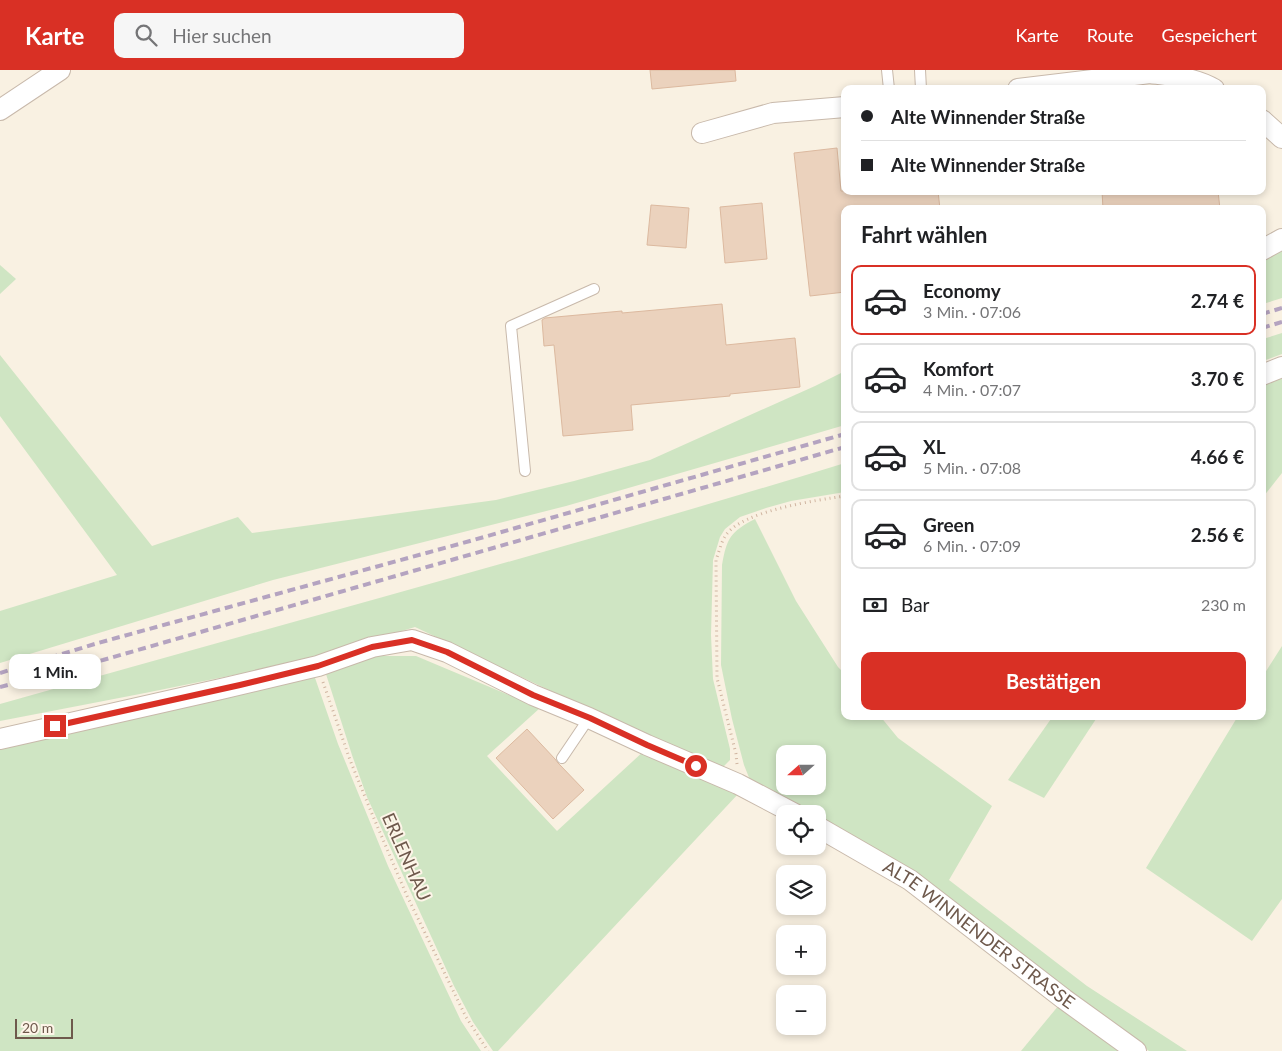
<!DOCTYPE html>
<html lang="de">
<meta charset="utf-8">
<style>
:root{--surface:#fff;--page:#f6f6f6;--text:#202124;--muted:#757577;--line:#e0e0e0;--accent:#d93025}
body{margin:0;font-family:Lato,sans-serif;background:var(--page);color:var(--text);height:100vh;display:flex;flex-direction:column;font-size:19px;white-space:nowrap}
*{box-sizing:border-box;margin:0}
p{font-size:16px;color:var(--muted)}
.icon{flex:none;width:28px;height:28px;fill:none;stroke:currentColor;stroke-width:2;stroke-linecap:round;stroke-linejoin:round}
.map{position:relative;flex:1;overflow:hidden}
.drawer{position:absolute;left:841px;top:135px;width:425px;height:515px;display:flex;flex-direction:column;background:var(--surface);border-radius:10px;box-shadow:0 2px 8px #0003}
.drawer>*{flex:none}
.top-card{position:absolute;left:841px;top:15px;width:425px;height:110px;border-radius:10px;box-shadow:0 2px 8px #0003;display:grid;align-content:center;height:110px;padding:0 20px;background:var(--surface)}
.needle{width:32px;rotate:249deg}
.tools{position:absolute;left:776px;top:675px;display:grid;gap:10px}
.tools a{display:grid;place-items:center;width:50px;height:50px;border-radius:10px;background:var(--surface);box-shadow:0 2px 8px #0003;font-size:25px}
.scale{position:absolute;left:15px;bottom:12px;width:58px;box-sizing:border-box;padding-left:5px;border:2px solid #6e594c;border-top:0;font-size:14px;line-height:18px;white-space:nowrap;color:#6e594c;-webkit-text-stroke:4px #fdf5e8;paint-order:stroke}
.end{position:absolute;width:22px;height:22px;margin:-11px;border:6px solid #d93025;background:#fff;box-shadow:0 0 0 2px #fff}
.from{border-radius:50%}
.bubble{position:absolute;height:35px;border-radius:10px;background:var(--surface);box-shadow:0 2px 8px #0003;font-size:16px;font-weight:700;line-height:35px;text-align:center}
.top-card b{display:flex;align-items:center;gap:18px;height:48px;font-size:19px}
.top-card b+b{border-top:1px solid var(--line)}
.top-card i{width:12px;height:12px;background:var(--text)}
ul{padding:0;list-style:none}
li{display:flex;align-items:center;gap:15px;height:70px;margin:0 10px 8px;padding:0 10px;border:2px solid var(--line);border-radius:10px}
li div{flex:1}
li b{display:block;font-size:19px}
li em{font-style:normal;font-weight:700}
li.on{border-color:var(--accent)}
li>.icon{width:45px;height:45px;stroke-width:1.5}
h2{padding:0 20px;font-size:22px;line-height:60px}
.pay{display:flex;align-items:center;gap:12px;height:55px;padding:0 20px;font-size:19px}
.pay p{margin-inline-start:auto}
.button{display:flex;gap:10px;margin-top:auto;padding:10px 20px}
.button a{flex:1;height:58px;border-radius:10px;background:var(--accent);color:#fff;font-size:20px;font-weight:700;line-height:58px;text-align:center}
header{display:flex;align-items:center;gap:30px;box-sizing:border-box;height:70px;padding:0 25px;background:var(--accent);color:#fff}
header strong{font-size:24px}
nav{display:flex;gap:28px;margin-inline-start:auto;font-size:18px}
.search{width:350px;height:45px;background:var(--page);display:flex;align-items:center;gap:12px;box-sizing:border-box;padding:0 18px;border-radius:10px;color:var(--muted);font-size:19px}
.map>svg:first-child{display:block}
.green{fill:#cfe5c3;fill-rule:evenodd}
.building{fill:#ebd2bd;stroke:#dcb99f}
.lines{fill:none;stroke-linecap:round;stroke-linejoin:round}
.lane-casing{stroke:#c8b9ab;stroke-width:12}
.street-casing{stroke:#c8b9ab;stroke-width:22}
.path{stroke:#d0b5a1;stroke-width:3;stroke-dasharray:1 4;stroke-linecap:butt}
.lane{stroke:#fff;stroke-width:10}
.street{stroke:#fff;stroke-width:20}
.rail{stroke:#b4a3c0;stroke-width:4;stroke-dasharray:8 5;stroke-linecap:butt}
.route{stroke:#d93025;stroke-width:6}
.labels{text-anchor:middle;stroke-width:4;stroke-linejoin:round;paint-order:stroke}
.street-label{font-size:18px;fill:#6e594c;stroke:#fdf5e8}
</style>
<header>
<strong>Karte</strong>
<div class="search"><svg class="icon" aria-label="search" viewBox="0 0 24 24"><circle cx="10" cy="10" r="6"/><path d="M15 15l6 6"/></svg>Hier suchen</div>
<nav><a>Karte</a><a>Route</a><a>Gespeichert</a></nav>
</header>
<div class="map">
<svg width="1282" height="981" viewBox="0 0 1282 981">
<rect width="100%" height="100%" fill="#f9f1e2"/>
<!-- green -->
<g class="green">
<polygon points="1282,177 1282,228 1263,234 1262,189"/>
<polygon points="0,195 16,209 0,224"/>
<polygon points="1282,263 1282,284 1263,291 1263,269"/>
<polygon points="0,285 152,476 238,447 252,463 496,430 574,411 650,390 815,316 845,301 845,355 753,382 566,436 273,510 0,593 0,541 117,505 0,346"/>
<polygon points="1282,306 1282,403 1263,427 1262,314"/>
<path d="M845,393V422L791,431L766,438L740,447L725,459L720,467L713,490L711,565L713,609L730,679V690L722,698L713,697L415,557L307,590L145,623L0,651V634C282,554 565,479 845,393Z"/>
<path d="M755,449L796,531L838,597L845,604V646H880L898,668L992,736L949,810L1087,916L1187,981H1149L943,827L818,751V744H804L752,715L744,695L732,649L721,595L722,495C727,468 730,462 755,449ZM785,684H818V716H785Z"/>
<polygon points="1282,576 1282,829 1252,871 1146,798 1238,646 1262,646 1263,606"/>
<polygon points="377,586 416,586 540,638 487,686 557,761 645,680 739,723 498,981 493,981 473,952 454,916 367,727 352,685 325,601"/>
<polygon points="314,605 338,674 388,796 461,951 481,981 0,981 0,676"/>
<polygon points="1053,646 1098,646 1044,728 1008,710"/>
<polygon points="1064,929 1136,981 1021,981"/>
</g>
<!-- building -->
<g class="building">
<polygon points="650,0 735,0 736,11 652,19"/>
<polygon points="837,78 841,121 938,121 940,139 843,139 845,154 845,222 810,226 794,83"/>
<polygon points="1102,121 1218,121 1220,139 1103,139"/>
<polygon points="762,133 767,189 725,193 720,137"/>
<polygon points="651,135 689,138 686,178 647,175"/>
<polygon points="722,234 726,275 795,268 800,317 730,324 730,326 631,335 633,360 563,366 554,275 544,276 542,250 545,248 622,241 622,243"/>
<polygon points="527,659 555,689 558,693 560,695 584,720 553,749 496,688"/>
</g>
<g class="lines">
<defs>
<g id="lane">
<polyline points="887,0 889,19"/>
<polyline points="920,0 921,19"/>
<polyline points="525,401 511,256 594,219"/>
<polyline points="562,688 589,648"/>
</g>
<g id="street">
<path d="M1018,19L1150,3C1172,6 1195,8 1214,19"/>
<polyline points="0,40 60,0"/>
<polyline points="1262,50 1282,68"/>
<polyline points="702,63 773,43 845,37"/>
<polyline points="1262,180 1282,169"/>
<polyline points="1262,305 1282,297"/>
<polyline points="0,669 221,619 318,596 372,577 412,570 447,582 533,625 589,648 647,675 738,714 795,744"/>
<path id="s1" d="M818,757L910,810L1064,929L1136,981"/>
</g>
</defs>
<!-- lane casing -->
<use href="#lane" class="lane-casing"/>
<!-- street casing -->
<use href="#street" class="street-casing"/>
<!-- path -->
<g class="path">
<polyline points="323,612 350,690 370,739 407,826 466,947 488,981"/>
<path d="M737,694L736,684L717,608L716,490C719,482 721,472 726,465C742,441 817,430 845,426"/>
</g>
<!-- lane -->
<use href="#lane" class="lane"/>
<!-- street -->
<use href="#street" class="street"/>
<!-- rail -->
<g class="rail">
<polyline points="1262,244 1282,238"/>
<polyline points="1262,258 1282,252"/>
<polyline points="0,603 98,573 470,471 845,364"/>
<polyline points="0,617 103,590 845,377"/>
</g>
</g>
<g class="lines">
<!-- route -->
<polyline class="route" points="55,656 240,615 318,596 372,577 412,570 447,582 533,625 590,648 647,675 696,696"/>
</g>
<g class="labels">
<!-- street labels -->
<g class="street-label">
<text transform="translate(406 787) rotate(66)" y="6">ERLENHAU</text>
<text dy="6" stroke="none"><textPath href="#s1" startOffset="194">ALTE WINNENDER STRASSE</textPath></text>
</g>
</g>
</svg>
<div class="tools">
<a><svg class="needle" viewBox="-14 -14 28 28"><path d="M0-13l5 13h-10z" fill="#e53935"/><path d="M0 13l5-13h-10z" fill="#757577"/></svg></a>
<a><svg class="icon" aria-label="locate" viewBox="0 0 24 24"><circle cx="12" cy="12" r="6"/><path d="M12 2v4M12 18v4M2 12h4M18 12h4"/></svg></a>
<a><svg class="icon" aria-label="layers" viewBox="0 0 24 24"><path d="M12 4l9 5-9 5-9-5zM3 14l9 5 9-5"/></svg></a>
<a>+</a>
<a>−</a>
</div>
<div class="scale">20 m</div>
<i class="end from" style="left:696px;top:696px"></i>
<i class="end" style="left:55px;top:656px"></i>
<div class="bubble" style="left:9px;top:584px;width:92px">1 Min.</div>
<div class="top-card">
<b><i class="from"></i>Alte Winnender Straße</b>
<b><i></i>Alte Winnender Straße</b>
</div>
<section class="drawer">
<h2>Fahrt wählen</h2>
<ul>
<li class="on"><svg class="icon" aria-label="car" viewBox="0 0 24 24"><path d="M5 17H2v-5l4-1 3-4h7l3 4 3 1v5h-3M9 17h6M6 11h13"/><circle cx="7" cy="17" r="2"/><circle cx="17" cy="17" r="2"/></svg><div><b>Economy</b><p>3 Min. · 07:06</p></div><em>2.74 €</em></li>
<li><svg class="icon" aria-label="car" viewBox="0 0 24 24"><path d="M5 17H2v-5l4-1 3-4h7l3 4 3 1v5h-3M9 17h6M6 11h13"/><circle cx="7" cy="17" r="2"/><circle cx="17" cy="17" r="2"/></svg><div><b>Komfort</b><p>4 Min. · 07:07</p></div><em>3.70 €</em></li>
<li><svg class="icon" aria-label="car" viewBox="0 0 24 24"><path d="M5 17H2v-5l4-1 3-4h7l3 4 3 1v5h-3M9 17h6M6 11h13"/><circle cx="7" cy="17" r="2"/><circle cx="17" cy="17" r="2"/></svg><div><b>XL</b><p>5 Min. · 07:08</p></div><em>4.66 €</em></li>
<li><svg class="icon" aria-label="car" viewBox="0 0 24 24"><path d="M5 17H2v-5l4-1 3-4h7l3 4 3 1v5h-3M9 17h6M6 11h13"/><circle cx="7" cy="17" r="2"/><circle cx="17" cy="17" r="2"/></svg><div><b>Green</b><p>6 Min. · 07:09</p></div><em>2.56 €</em></li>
</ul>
<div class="pay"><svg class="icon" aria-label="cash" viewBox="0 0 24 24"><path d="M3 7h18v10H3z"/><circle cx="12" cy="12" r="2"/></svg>Bar<p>230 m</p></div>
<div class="button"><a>Bestätigen</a></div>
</section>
</div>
